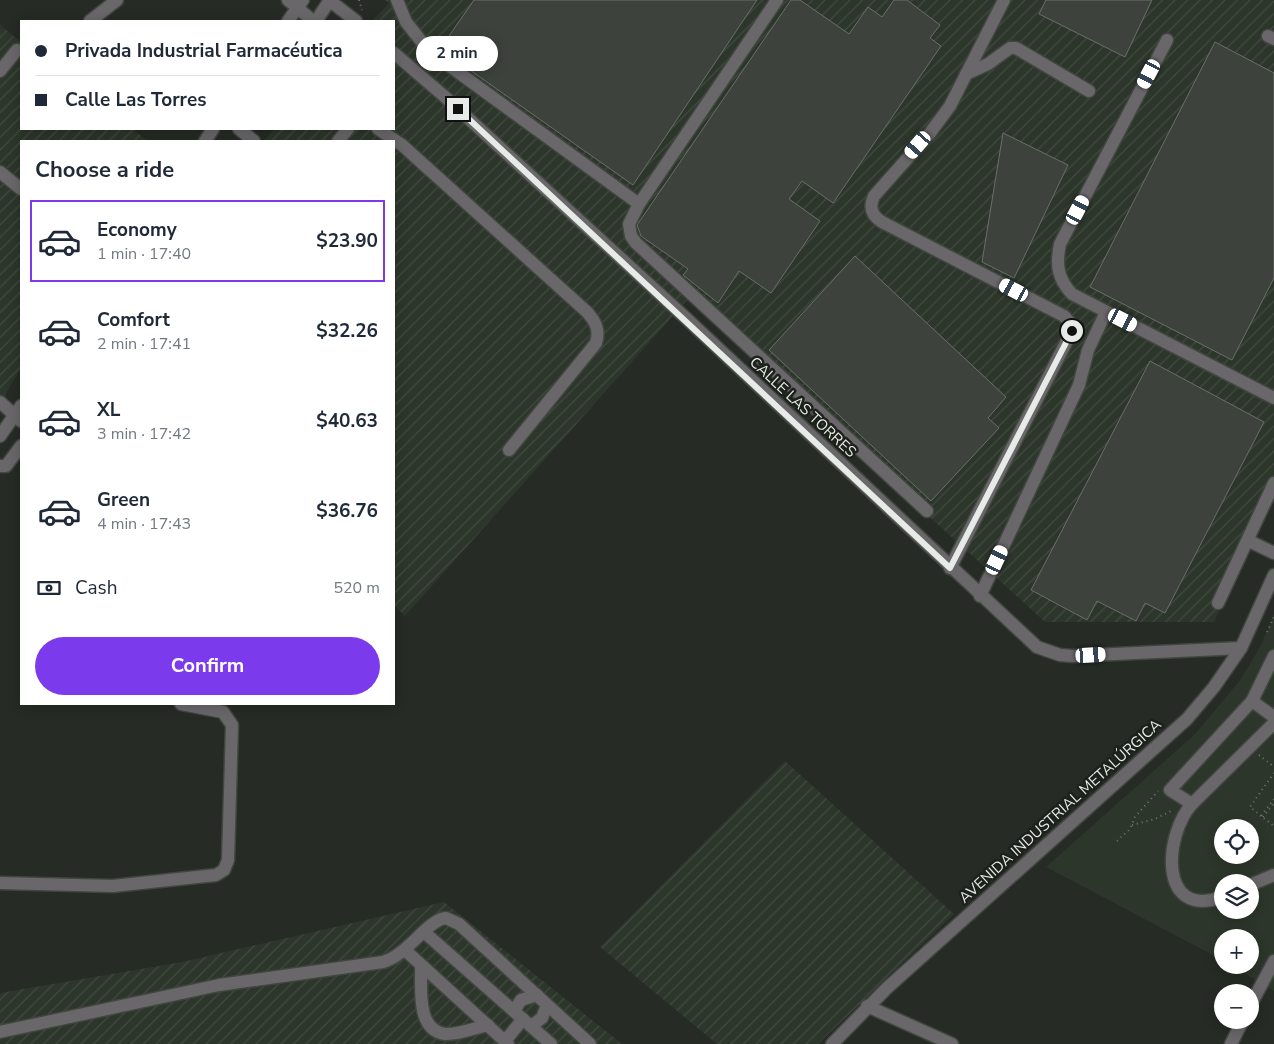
<!DOCTYPE html>
<meta charset="utf-8">
<style>
:root{--surface:#fff;--page:#f2f2f3;--text:#1f2937;--muted:#747a83;--line:#e0e1e3;--accent:#7c3aed}
body{margin:0;font-family:"Nunito Sans",sans-serif;background:var(--page);color:var(--text);height:100vh;display:flex;flex-direction:column;font-size:19px;white-space:nowrap}
*{box-sizing:border-box;margin:0}
p{font-size:16px;color:var(--muted)}
.icon{flex:none;width:28px;height:28px;fill:none;stroke:currentColor;stroke-width:2;stroke-linecap:round;stroke-linejoin:round}
.map{position:relative;flex:1;overflow:hidden}
.drawer{position:absolute;left:20px;top:140px;width:375px;height:565px;display:flex;flex-direction:column;background:var(--surface);border-radius:0px;box-shadow:0 2px 12px #0003}
.drawer>*{flex:none}
.banner{position:absolute;left:20px;top:20px;width:375px;height:110px;border-radius:0px;box-shadow:0 2px 12px #0003;display:grid;align-content:center;height:110px;padding:0 15px;background:var(--surface)}
.fabs{position:absolute;left:1214px;top:819px;display:grid;gap:10px}
.fabs a{display:grid;place-items:center;width:45px;height:45px;border-radius:50%;background:var(--surface);box-shadow:0 2px 12px #0003;font-size:25px}
.end{position:absolute;width:22px;height:22px;margin:-11px;border:6px solid #e7ebe7;background:#111;box-shadow:0 0 0 2px #111}
.from{border-radius:50%}
.bubble{position:absolute;height:35px;border-radius:18px;background:var(--surface);box-shadow:0 2px 12px #0003;font-size:16px;font-weight:700;line-height:35px;text-align:center}
.car{position:absolute;width:15px;height:30px;margin:-15px -8px;border-radius:6px;box-shadow:0 0 4px 1px #0007;background:linear-gradient(#fff 24%,#345 0 40%,#fff 0 76%,#345 0 86%,#fff 0)}
.banner b{display:flex;align-items:center;gap:18px;height:48px;font-size:19px}
.banner b+b{border-top:1px solid var(--line)}
.banner i{width:12px;height:12px;background:var(--text)}
ul{padding:0;list-style:none}
li{display:flex;align-items:center;gap:15px;height:82px;margin:0 10px 8px;padding:0 5px;border:2px solid transparent;border-radius:0px}
li div{flex:1}
li b{display:block;font-size:19px}
li em{font-style:normal;font-weight:700}
li.current{border-color:var(--accent)}
li>.icon{width:45px;height:45px;stroke-width:1.5}
h2{padding:0 15px;font-size:22px;line-height:60px}
.pay{display:flex;align-items:center;gap:12px;height:55px;padding:0 15px;font-size:19px}
.pay p{margin-inline-start:auto}
.action{display:flex;gap:10px;margin-top:auto;padding:10px 15px}
.action a{flex:1;height:58px;border-radius:30px;background:var(--accent);color:#fff;font-size:20px;font-weight:700;line-height:58px;text-align:center}
.map>svg:first-child{display:block}
.built{fill:#2d362b;fill-rule:evenodd}
.industrial{fill:url(#industrial-furrows)}
.building{fill:#3d423c;stroke:#6a6f69}
.lines{fill:none;stroke-linecap:round;stroke-linejoin:round}
.minor-casing{stroke:#414640;stroke-width:15}
.path{stroke:#717570;stroke-width:2;stroke-dasharray:1 4;stroke-linecap:butt}
.minor{stroke:#69676a;stroke-width:12}
.route{stroke:#e7ebe7;stroke-width:6}
.labels{text-anchor:middle;stroke-width:5;stroke-linejoin:round;paint-order:stroke}
.street-label{font-size:15px;fill:#e7ebe7;stroke:#1d211c}
</style>
<div class="map">
<svg width="1274" height="1044" viewBox="0 0 1274 1044">
<defs>
<pattern id="industrial-furrows" width="10" height="10" patternUnits="userSpaceOnUse" patternTransform="scale(1.25)"><rect width="10" height="10" fill="#2d362b"/><path d="M-1 1l2-2M0 10L10 0M9 11l2-2" fill="none" stroke="#414a40"/></pattern>
</defs>
<rect width="100%" height="100%" fill="#262b25"/>
<!-- built -->
<path class="built" d="M1274,614V991L1231,965H1250V938H1222V960L1046,867L1195,734L1241,679L1261,645ZM1222,828H1250V855H1222ZM1222,882H1250V910H1222Z"/>
<!-- industrial -->
<g class="industrial">
<polygon points="385,0 1274,0 1274,501 1214,622 1045,622 689,298 405,616 394,605 394,141 263,141 275,129 394,129 394,21 372,21 389,3"/>
<polygon points="0,25 21,42 21,129 132,129 148,141 21,141 21,368 0,403"/>
<polygon points="785,761 954,914 818,1044 717,1044 600,947"/>
<polygon points="444,902 622,1044 0,1044 0,993 182,962"/>
</g>
<!-- building -->
<g class="building">
<polygon points="474,0 757,0 633,185 440,49"/>
<polygon points="791,0 800,0 849,34 868,7 882,17 894,0 907,0 940,25 930,38 941,46 833,203 802,181 789,199 820,221 771,293 739,271 718,303 683,275 688,269 641,236 637,225"/>
<polygon points="1046,0 1152,0 1125,57 1039,14"/>
<polygon points="1215,42 1274,73 1274,278 1232,360 1090,287"/>
<polygon points="1003,133 1068,165 1014,278 982,262"/>
<polygon points="855,256 1006,397 988,418 999,428 931,501 769,350"/>
<polygon points="1150,361 1264,422 1165,613 1145,603 1136,621 1097,601 1087,620 1031,590"/>
</g>
<g class="lines">
<defs>
<g id="minor">
<polyline points="288,0 313,21"/>
<polyline points="329,0 356,21"/>
<polyline points="397,0 406,22 429,51 639,204"/>
<polyline points="777,0 639,204 629,224 631,236 636,243 927,511"/>
<polyline points="90,21 117,0"/>
<polyline points="288,21 303,0"/>
<polyline points="316,21 330,0"/>
<polyline points="1268,36 1274,39"/>
<path d="M1167,40L1060,244C1056,264 1057,278 1072,294L1274,398"/>
<polyline points="394,53 444,96 689,321 1037,647 1060,655 1073,656 1241,648"/>
<polyline points="0,71 17,50"/>
<polyline points="966,74 988,64 1010,48 1016,48 1089,91"/>
<polyline points="239,129 254,141"/>
<path d="M378,129L402,145L587,312C596,322 600,331 596,343L509,450"/>
<polyline points="205,141 213,129"/>
<polyline points="338,141 348,129"/>
<polyline points="0,172 21,189"/>
<polyline points="0,402 21,421"/>
<polyline points="0,436 21,406"/>
<polyline points="0,466 6,466 21,446"/>
<polyline points="1249,541 1274,553"/>
<path d="M950,568L1072,331L1070,323L1064,316L882,222C871,215 869,207 874,196L930,133L950,106L1004,0"/>
<polyline points="980,596 1079,385 1088,350 1106,312"/>
<polyline points="1218,603 1274,483"/>
<polyline points="1252,701 1274,717"/>
<polyline points="1192,804 1274,723"/>
<polyline points="0,883 113,886 216,875 224,870 228,860 232,725 223,712 181,704"/>
<polyline points="1250,885 1274,875"/>
<path d="M1222,897C1158,920 1164,835 1192,804L1170,790L1252,701L1274,656"/>
<polyline points="424,932 551,1044"/>
<polyline points="406,951 508,1044"/>
<path d="M421,965C422,985 415,1030 445,1034C458,1035 475,1028 488,1025"/>
<polyline points="867,1006 952,1044"/>
<polyline points="1250,1006 1274,961"/>
<polyline points="514,1011 521,1000 537,995"/>
<polyline points="531,1026 542,1018 547,1005"/>
<path d="M0,1032L219,985L383,962C408,955 427,920 446,918L459,924L590,1044"/>
<polyline points="505,1041 523,1019"/>
<polyline points="832,1044 887,988 1187,719 1214,687 1241,648 1274,575"/>
<polyline points="1231,1044 1243,1020"/>
</g>
</defs>
<!-- minor casing -->
<use href="#minor" class="minor-casing"/>
<!-- path -->
<g class="path">
<polyline points="359,0 362,10"/>
<polyline points="1267,632 1274,617"/>
<polyline points="1259,755 1273,766"/>
<polyline points="1274,799 1261,816 1274,826"/>
<polyline points="1261,816 1250,807 1274,773"/>
<polyline points="1263,817 1274,803"/>
<polyline points="1132,825 1155,819 1171,811"/>
<polyline points="1117,841 1130,829 1135,817 1158,791"/>
</g>
<!-- minor -->
<use href="#minor" class="minor"/>
</g>
<g class="lines">
<!-- route -->
<polyline class="route" points="458,109 950,568 1072,331"/>
</g>
<g class="labels">
<!-- street labels -->
<g class="street-label">
<text transform="translate(803 407) rotate(43)" y="5">CALLE LAS TORRES</text>
<text transform="translate(1060 811) rotate(-42)" y="5">AVENIDA INDUSTRIAL METALÚRGICA</text>
</g>
</g>
</svg>
<div class="fabs">
<a><svg class="icon" aria-label="locate" viewBox="0 0 24 24"><circle cx="12" cy="12" r="6"/><path d="M12 2v4M12 18v4M2 12h4M18 12h4"/></svg></a>
<a><svg class="icon" aria-label="layers" viewBox="0 0 24 24"><path d="M12 4l9 5-9 5-9-5zM3 14l9 5 9-5"/></svg></a>
<a>+</a>
<a>−</a>
</div>
<i class="end from" style="left:1072px;top:331px"></i>
<i class="end" style="left:458px;top:109px"></i>
<div class="bubble" style="left:416px;top:36px;width:82px">2 min</div>
<i class="car" style="left:1149px;top:74px;rotate:208deg"></i>
<i class="car" style="left:918px;top:145px;rotate:221deg"></i>
<i class="car" style="left:1078px;top:210px;rotate:28deg"></i>
<i class="car" style="left:1014px;top:290px;rotate:298deg"></i>
<i class="car" style="left:1123px;top:320px;rotate:117deg"></i>
<i class="car" style="left:997px;top:560px;rotate:25deg"></i>
<i class="car" style="left:1091px;top:655px;rotate:87deg"></i>
<div class="banner">
<b><i class="from"></i>Privada Industrial Farmacéutica</b>
<b><i></i>Calle Las Torres</b>
</div>
<section class="drawer">
<h2>Choose a ride</h2>
<ul>
<li class="current"><svg class="icon" aria-label="car" viewBox="0 0 24 24"><path d="M5 17H2v-5l4-1 3-4h7l3 4 3 1v5h-3M9 17h6M6 11h13"/><circle cx="7" cy="17" r="2"/><circle cx="17" cy="17" r="2"/></svg><div><b>Economy</b><p>1 min · 17:40</p></div><em>$23.90</em></li>
<li><svg class="icon" aria-label="car" viewBox="0 0 24 24"><path d="M5 17H2v-5l4-1 3-4h7l3 4 3 1v5h-3M9 17h6M6 11h13"/><circle cx="7" cy="17" r="2"/><circle cx="17" cy="17" r="2"/></svg><div><b>Comfort</b><p>2 min · 17:41</p></div><em>$32.26</em></li>
<li><svg class="icon" aria-label="car" viewBox="0 0 24 24"><path d="M5 17H2v-5l4-1 3-4h7l3 4 3 1v5h-3M9 17h6M6 11h13"/><circle cx="7" cy="17" r="2"/><circle cx="17" cy="17" r="2"/></svg><div><b>XL</b><p>3 min · 17:42</p></div><em>$40.63</em></li>
<li><svg class="icon" aria-label="car" viewBox="0 0 24 24"><path d="M5 17H2v-5l4-1 3-4h7l3 4 3 1v5h-3M9 17h6M6 11h13"/><circle cx="7" cy="17" r="2"/><circle cx="17" cy="17" r="2"/></svg><div><b>Green</b><p>4 min · 17:43</p></div><em>$36.76</em></li>
</ul>
<div class="pay"><svg class="icon" aria-label="cash" viewBox="0 0 24 24"><path d="M3 7h18v10H3z"/><circle cx="12" cy="12" r="2"/></svg>Cash<p>520 m</p></div>
<div class="action"><a>Confirm</a></div>
</section>
</div>
